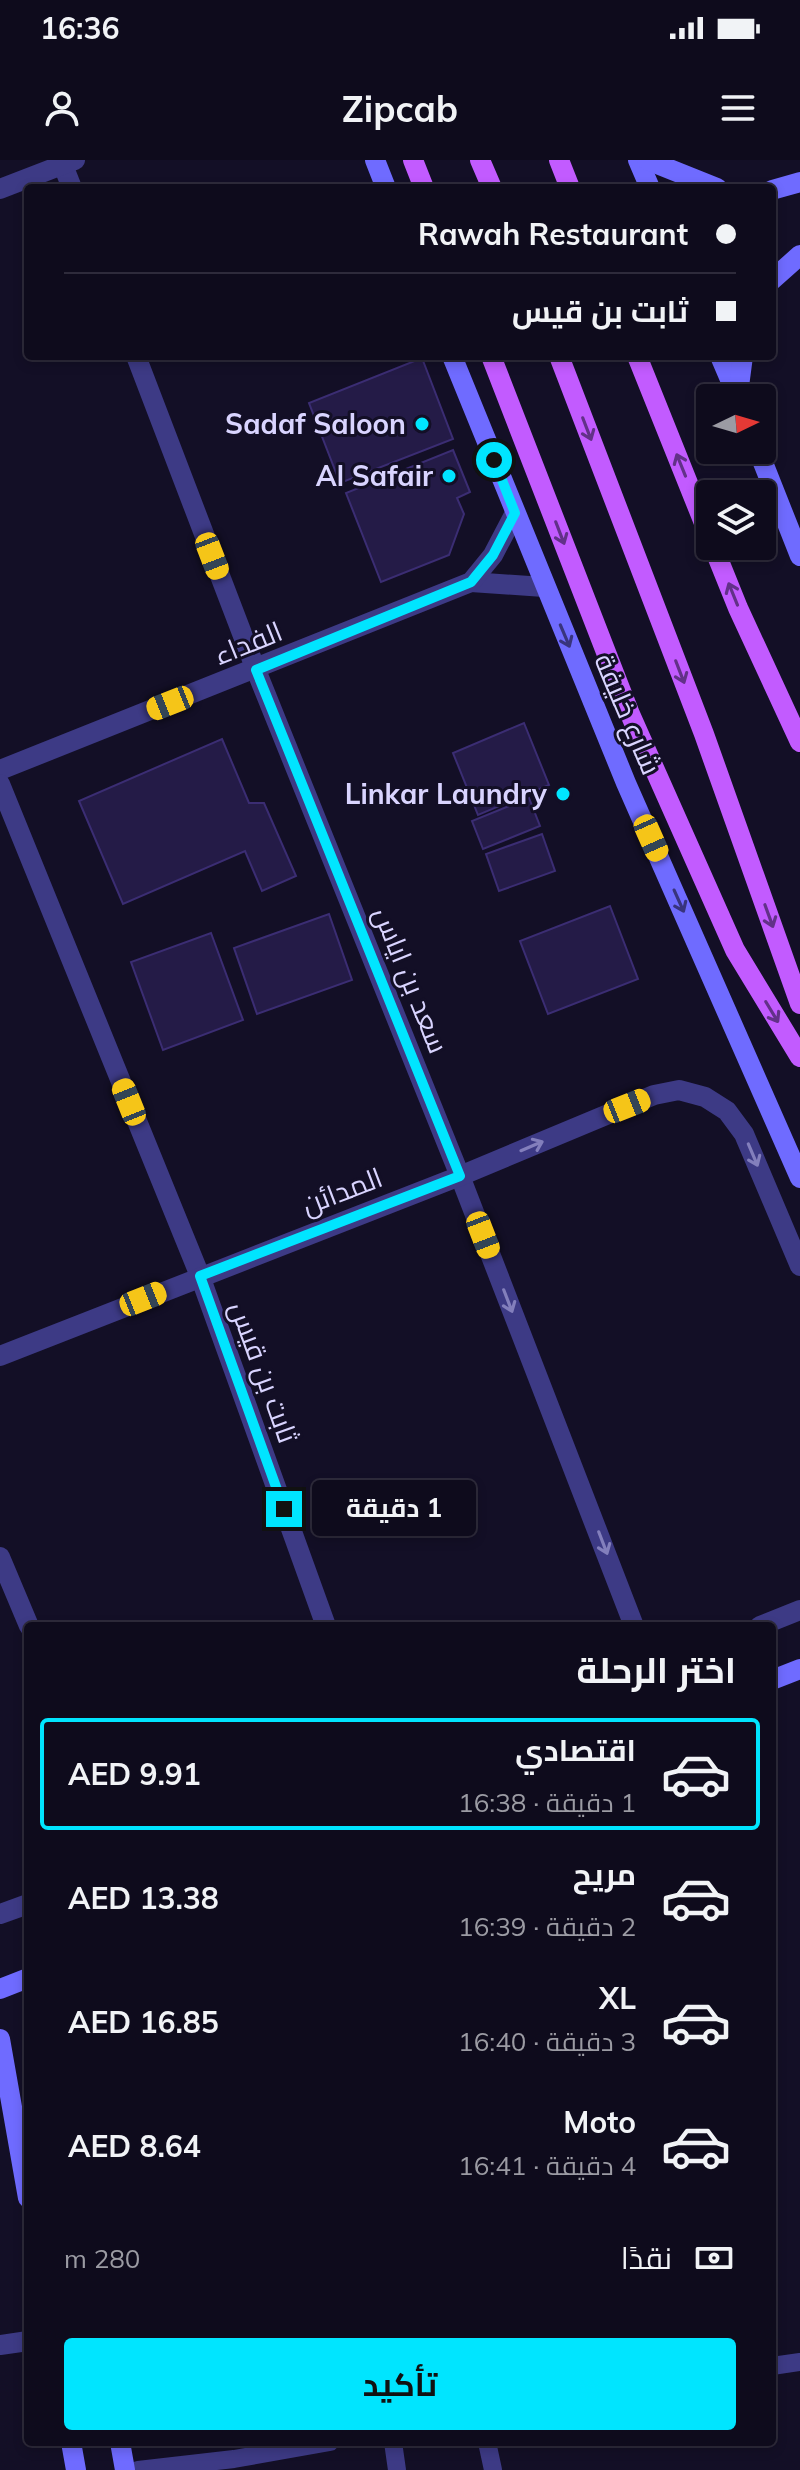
<!DOCTYPE html>
<html lang="ar">
<meta charset="utf-8">
<style>
:root{--surface:#0e0b1c;--page:#171425;--text:#f1f3f6;--muted:#9b9ba3;--line:#2e2b3b;--accent:#00e5ff}
body{margin:0;font-family:Mulish,Cairo,sans-serif;background:var(--page);color:var(--text);direction:rtl;height:100vh;display:flex;flex-direction:column;font-size:30px;white-space:nowrap}
*{box-sizing:border-box;margin:0}
p{font-size:26px;color:var(--muted)}
.icon{flex:none;width:44px;height:44px;fill:none;stroke:currentColor;stroke-width:2;stroke-linecap:round;stroke-linejoin:round}
.map{position:relative;flex:1;overflow:hidden;direction:ltr}
.panel{position:absolute;left:24px;top:1462px;width:752px;height:824px;display:flex;flex-direction:column;background:var(--surface);border-radius:8px;box-shadow:0 4px 12px #0003,0 0 0 2px var(--line);direction:rtl}
.panel>*{flex:none}
.hud{position:absolute;left:24px;top:24px;width:752px;height:176px;border-radius:8px;box-shadow:0 4px 12px #0003,0 0 0 2px var(--line);direction:rtl;display:grid;align-content:center;height:176px;padding:0 40px;background:var(--surface)}
.needle{width:52px;rotate:85deg}
.buttons{position:absolute;left:696px;top:224px;display:grid;gap:16px}
.buttons a{display:grid;place-items:center;width:80px;height:80px;border-radius:8px;background:var(--surface);box-shadow:0 4px 12px #0003,0 0 0 2px var(--line);font-size:40px}
.end{position:absolute;width:36px;height:36px;margin:-18px;border:10px solid #00e5ff;background:#111;box-shadow:0 0 0 4px #111}
.from{border-radius:50%}
.bubble{position:absolute;height:56px;border-radius:8px;background:var(--surface);box-shadow:0 4px 12px #0003,0 0 0 2px var(--line);font-size:26px;font-weight:700;line-height:56px;text-align:center;direction:rtl}
.car{position:absolute;width:24px;height:48px;margin:-24px -12px;border-radius:10px;box-shadow:0 0 6px 2px #0007;background:linear-gradient(#f5c518 24%,#345 0 40%,#f5c518 0 76%,#345 0 86%,#f5c518 0)}
.hud b{display:flex;align-items:center;gap:28px;height:76px;font-size:30px}
.hud b+b{border-top:2px solid var(--line)}
.hud i{width:20px;height:20px;background:var(--text)}
ul{padding:0;list-style:none}
li{display:flex;align-items:center;gap:24px;height:112px;margin:0 16px 12px;padding:0 24px;border:4px solid transparent;border-radius:8px}
li div{flex:1}
li b{display:block;font-size:30px}
li em{font-style:normal;font-weight:700}
li.current{border-color:var(--accent)}
li>.icon{width:72px;height:72px;stroke-width:1.5}
h2{padding:0 40px;font-size:36px;line-height:96px}
.pay{display:flex;align-items:center;gap:20px;height:88px;padding:0 40px;font-size:30px}
.pay p{margin-inline-start:auto}
.action{display:flex;gap:16px;margin-top:auto;padding:16px 40px}
.action a{flex:1;height:92px;border-radius:8px;background:var(--accent);color:#111;font-size:32px;font-weight:700;line-height:92px;text-align:center}
.status{display:flex;justify-content:space-between;align-items:center;height:56px;padding:0 40px;background:var(--surface);direction:ltr}
.status svg{height:22px;fill:currentColor}
header{display:flex;justify-content:space-between;align-items:center;height:104px;padding:0 40px;background:var(--surface);font-size:36px;font-weight:700}
.map>svg:first-child{display:block}
.building{fill:#241b47;stroke:#3b2d73;stroke-width:2}
.lines{fill:none;stroke-linecap:round;stroke-linejoin:round}
.lane{stroke:#3d3a85;stroke-width:18}
.street{stroke:#3d3a85;stroke-width:20}
.secondary{stroke:#6f6bff;stroke-width:20}
.primary{stroke:#c25bff;stroke-width:20}
.oneway{stroke:#623188}
.oneway2{stroke:#38347d}
.oneway3{stroke:#837fbc}
.route{stroke:#00e5ff;stroke-width:10}
.poi-dot{fill:#00e5ff;stroke:#130f26;stroke-width:3}
.labels{text-anchor:middle;stroke-width:6;stroke-linejoin:round;paint-order:stroke}
.poi-label{font-size:28px;font-weight:bold;fill:#d9d4ff;stroke:#130f26;text-anchor:end}
.street-label{font-size:28px;fill:#d9d4ff;stroke:#130f26}
</style>
<div class="status"><b>16:36</b><svg viewBox="0 0 49 12"><path d="M0 12V9h3v3zM5 12V6h3v6zM10 12V3h3v9zM15 12V0h3v12zM26 1h20v11H26zM47 4h2v5h-2z"/></svg></div>
<header><svg class="icon" aria-label="menu" viewBox="0 0 24 24"><path d="M4 6h16M4 12h16M4 18h16"/></svg>Zipcab<svg class="icon" aria-label="person" viewBox="0 0 24 24"><circle cx="12" cy="8" r="4"/><path d="M4 21q1-7 8-7t8 7"/></svg></header>
<div class="map">
<svg width="800" height="2310" viewBox="0 0 800 2310">
<rect width="100%" height="100%" fill="#130f26"/>
<!-- building -->
<g class="building">
<polygon points="422,198 453,279 340,323 309,243"/>
<polygon points="453,290 470,332 457,338 464,354 449,395 381,422 346,333"/>
<polygon points="524,563 549,625 478,655 453,593"/>
<polygon points="222,579 249,643 264,643 296,716 262,731 245,691 123,744 79,641"/>
<polygon points="529,638 540,666 483,689 472,661"/>
<polygon points="542,674 555,711 499,731 486,694"/>
<polygon points="610,746 638,819 548,854 520,781"/>
<polygon points="329,754 352,820 257,854 234,788"/>
<polygon points="211,773 243,860 163,890 131,802"/>
</g>
<g class="lines">
<!-- lane -->
<g class="lane">
<polyline points="772,2206 800,2202"/>
<polyline points="393,2282 397,2310"/>
<polyline points="487,2282 493,2310"/>
<polyline points="138,2310 234,2299 330,2282"/>
</g>
<!-- street -->
<g class="street">
<polyline points="61,0 72,28"/>
<polyline points="0,29 75,0"/>
<polyline points="136,196 256,510 460,1016 634,1466"/>
<polyline points="471,422 544,427"/>
<polyline points="0,610 471,422 493,395 515,353"/>
<polyline points="0,624 200,1116 326,1466"/>
<polyline points="0,1196 460,1016 654,935 679,930 705,937 727,951 744,974 800,1106"/>
<polyline points="0,1397 29,1466"/>
<polyline points="760,1466 800,1450"/>
<polyline points="0,1754 28,1744"/>
<polyline points="0,2185 28,2181"/>
</g>
<!-- secondary -->
<g class="secondary">
<polyline points="375,0 386,28"/>
<polyline points="638,0 650,28"/>
<polyline points="647,0 717,28"/>
<polyline points="772,30 800,22"/>
<polyline points="772,120 800,95"/>
<polyline points="452,196 626,623 800,1018"/>
<polyline points="720,196 738,238"/>
<polyline points="738,234 743,196"/>
<polyline points="758,290 800,396"/>
<polyline points="772,1520 800,1509"/>
<polyline points="0,1829 28,1818"/>
<polyline points="0,1879 28,2038"/>
<polyline points="71,2282 76,2310"/>
<polyline points="120,2282 125,2310"/>
</g>
<!-- primary -->
<g class="primary">
<polyline points="413,0 424,28"/>
<polyline points="480,0 492,28"/>
<polyline points="559,0 570,28"/>
<polyline points="491,196 630,554 735,790 800,897"/>
<polyline points="559,196 704,574 800,844"/>
<polyline points="637,196 710,378"/>
<polyline points="713,386 738,448 800,582"/>
</g>
</g>
<!-- one-way arrows -->
<defs><path id="oneway-shaft" d="M-6 0H5M1.5-3L5.5 0L1.5 3" fill="none" stroke-width="1.6" stroke-linecap="round" stroke-linejoin="round" transform="scale(2)"/></defs>
<g class="oneway">
<use href="#oneway-shaft" transform="translate(587 269) rotate(69)"/>
<use href="#oneway-shaft" transform="translate(681 305) rotate(-112)"/>
<use href="#oneway-shaft" transform="translate(560 373) rotate(69)"/>
<use href="#oneway-shaft" transform="translate(733 434) rotate(-112)"/>
<use href="#oneway-shaft" transform="translate(680 512) rotate(69)"/>
<use href="#oneway-shaft" transform="translate(769 756) rotate(70)"/>
<use href="#oneway-shaft" transform="translate(772 852) rotate(59)"/>
</g>
<g class="oneway2">
<use href="#oneway-shaft" transform="translate(565 476) rotate(67)"/>
<use href="#oneway-shaft" transform="translate(679 741) rotate(66)"/>
</g>
<g class="oneway3">
<use href="#oneway-shaft" transform="translate(532 986) rotate(-23)"/>
<use href="#oneway-shaft" transform="translate(753 995) rotate(67)"/>
<use href="#oneway-shaft" transform="translate(508 1141) rotate(69)"/>
<use href="#oneway-shaft" transform="translate(603 1383) rotate(69)"/>
</g>
<g class="lines">
<!-- route -->
<polyline class="route" points="284,1349 200,1116 460,1016 256,510 471,422 493,395 515,353 494,300"/>
</g>
<!-- markers -->
<g class="poi-dot">
<circle cx="422" cy="264" r="8"/>
<circle cx="449" cy="316" r="8"/>
<circle cx="563" cy="634" r="8"/>
</g>
<g class="labels">
<!-- poi labels -->
<g class="poi-label">
<text x="406" y="274">Sadaf Saloon</text>
<text x="433" y="326">Al Safair</text>
<text x="547" y="644">Linkar Laundry</text>
</g>
<!-- street labels -->
<g class="street-label">
<text transform="translate(248 483) rotate(-22)" y="10">الفداء</text>
<text transform="translate(628 554) rotate(67)" y="10">شارع خليفة</text>
<text transform="translate(411 820) rotate(68)" y="10">سعد بن اياس</text>
<text transform="translate(342 1031) rotate(-21)" y="10">المدائن</text>
<text transform="translate(264 1212) rotate(70)" y="10">ثابت بن قيس</text>
</g>
</g>
</svg>
<div class="buttons">
<a><svg class="needle" viewBox="-14 -14 28 28"><path d="M0-13l5 13h-10z" fill="#e53935"/><path d="M0 13l5-13h-10z" fill="#9b9ba3"/></svg></a>
<a><svg class="icon" aria-label="layers" viewBox="0 0 24 24"><path d="M12 4l9 5-9 5-9-5zM3 14l9 5 9-5"/></svg></a>
</div>
<i class="end from" style="left:494px;top:300px"></i>
<i class="end" style="left:284px;top:1349px"></i>
<div class="bubble" style="left:312px;top:1320px;width:164px">1 دقيقة</div>
<i class="car" style="left:212px;top:396px;rotate:159deg"></i>
<i class="car" style="left:170px;top:543px;rotate:248deg"></i>
<i class="car" style="left:651px;top:678px;rotate:156deg"></i>
<i class="car" style="left:129px;top:942px;rotate:338deg"></i>
<i class="car" style="left:627px;top:946px;rotate:68deg"></i>
<i class="car" style="left:483px;top:1075px;rotate:159deg"></i>
<i class="car" style="left:143px;top:1139px;rotate:68deg"></i>
<div class="hud">
<b><i class="from"></i>Rawah Restaurant</b>
<b><i></i>ثابت بن قيس</b>
</div>
<section class="panel">
<h2>اختر الرحلة</h2>
<ul>
<li class="current"><svg class="icon" aria-label="car" viewBox="0 0 24 24"><path d="M5 17H2v-5l4-1 3-4h7l3 4 3 1v5h-3M9 17h6M6 11h13"/><circle cx="7" cy="17" r="2"/><circle cx="17" cy="17" r="2"/></svg><div><b>اقتصادي</b><p>1 دقيقة · 16:38</p></div><em>AED 9.91</em></li>
<li><svg class="icon" aria-label="car" viewBox="0 0 24 24"><path d="M5 17H2v-5l4-1 3-4h7l3 4 3 1v5h-3M9 17h6M6 11h13"/><circle cx="7" cy="17" r="2"/><circle cx="17" cy="17" r="2"/></svg><div><b>مريح</b><p>2 دقيقة · 16:39</p></div><em>AED 13.38</em></li>
<li><svg class="icon" aria-label="car" viewBox="0 0 24 24"><path d="M5 17H2v-5l4-1 3-4h7l3 4 3 1v5h-3M9 17h6M6 11h13"/><circle cx="7" cy="17" r="2"/><circle cx="17" cy="17" r="2"/></svg><div><b>XL</b><p>3 دقيقة · 16:40</p></div><em>AED 16.85</em></li>
<li><svg class="icon" aria-label="car" viewBox="0 0 24 24"><path d="M5 17H2v-5l4-1 3-4h7l3 4 3 1v5h-3M9 17h6M6 11h13"/><circle cx="7" cy="17" r="2"/><circle cx="17" cy="17" r="2"/></svg><div><b>Moto</b><p>4 دقيقة · 16:41</p></div><em>AED 8.64</em></li>
</ul>
<div class="pay"><svg class="icon" aria-label="cash" viewBox="0 0 24 24"><path d="M3 7h18v10H3z"/><circle cx="12" cy="12" r="2"/></svg>نقدًا<p>280 m</p></div>
<div class="action"><a>تأكيد</a></div>
</section>
</div>
